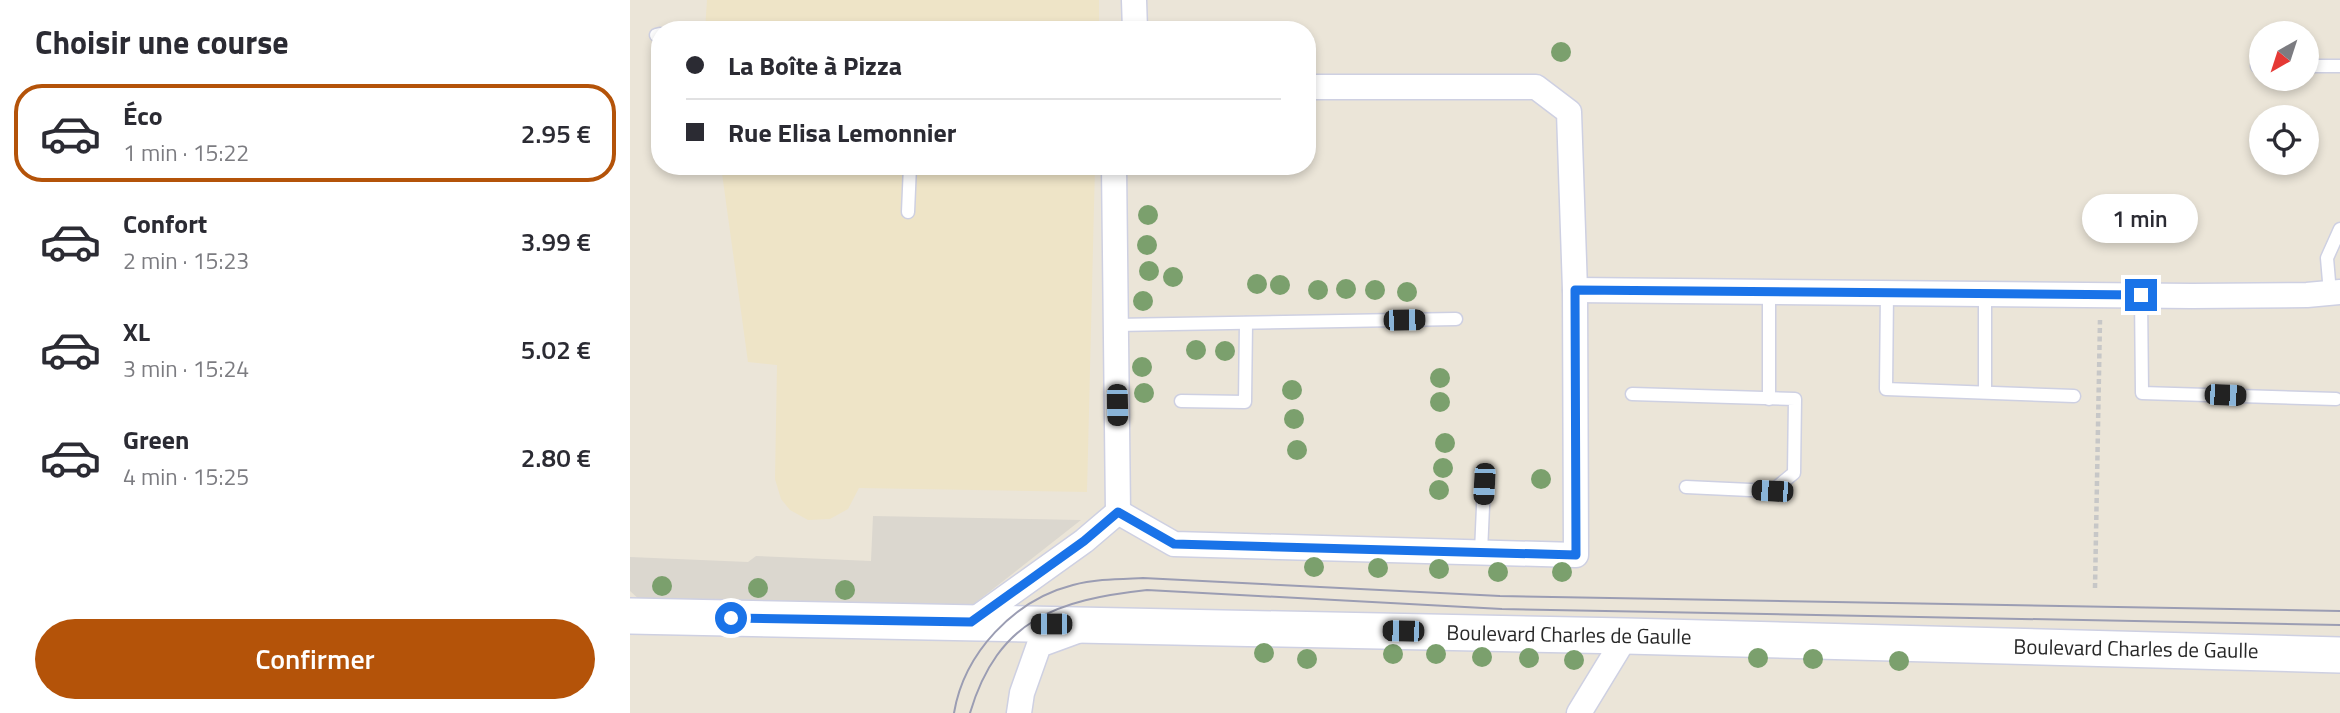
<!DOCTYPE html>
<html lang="fr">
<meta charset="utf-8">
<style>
:root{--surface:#fff;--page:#f7f7f7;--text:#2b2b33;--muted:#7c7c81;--line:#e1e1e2;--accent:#b45309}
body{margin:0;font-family:"Titillium Web",sans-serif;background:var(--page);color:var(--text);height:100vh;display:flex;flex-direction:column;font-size:26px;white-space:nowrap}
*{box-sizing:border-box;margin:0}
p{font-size:23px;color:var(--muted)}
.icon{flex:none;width:38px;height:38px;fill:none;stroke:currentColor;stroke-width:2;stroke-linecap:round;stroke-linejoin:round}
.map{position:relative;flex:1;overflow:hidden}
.side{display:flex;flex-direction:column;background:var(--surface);width:630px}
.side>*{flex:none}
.guide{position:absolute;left:21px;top:21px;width:665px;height:154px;border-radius:28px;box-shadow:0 4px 10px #0003;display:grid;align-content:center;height:154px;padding:0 35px;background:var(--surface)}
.needle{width:46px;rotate:219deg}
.tools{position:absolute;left:1619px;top:21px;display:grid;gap:14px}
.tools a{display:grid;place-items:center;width:70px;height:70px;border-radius:50%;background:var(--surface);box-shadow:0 4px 10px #0003;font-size:35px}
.end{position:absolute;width:32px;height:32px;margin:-16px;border:9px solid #1a73e8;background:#fff;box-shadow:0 0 0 4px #fff}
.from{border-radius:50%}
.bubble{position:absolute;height:49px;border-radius:24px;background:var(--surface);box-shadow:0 4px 10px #0003;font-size:23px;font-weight:600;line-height:49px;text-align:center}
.car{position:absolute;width:21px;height:42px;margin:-21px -10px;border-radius:9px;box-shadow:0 0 5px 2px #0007;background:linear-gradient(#222 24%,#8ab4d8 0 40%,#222 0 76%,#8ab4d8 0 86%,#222 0)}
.guide b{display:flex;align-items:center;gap:24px;height:66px;font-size:26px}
.guide b+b{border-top:2px solid var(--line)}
.guide i{width:18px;height:18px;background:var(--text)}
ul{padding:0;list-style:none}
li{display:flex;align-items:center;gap:21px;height:98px;margin:0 14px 10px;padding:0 21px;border:4px solid transparent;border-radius:28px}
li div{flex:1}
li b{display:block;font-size:26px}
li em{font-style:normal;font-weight:600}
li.on{border-color:var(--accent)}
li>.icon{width:63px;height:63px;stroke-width:1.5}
h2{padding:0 35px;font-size:32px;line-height:84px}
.primary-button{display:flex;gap:14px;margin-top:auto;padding:14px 35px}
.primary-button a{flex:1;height:80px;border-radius:42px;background:var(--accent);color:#fff;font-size:28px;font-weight:600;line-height:80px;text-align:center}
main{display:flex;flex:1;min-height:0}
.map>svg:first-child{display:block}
.education{fill:#eee4c7}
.plaza{fill:#dbd7cf}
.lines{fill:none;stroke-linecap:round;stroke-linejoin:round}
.lane-casing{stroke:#ced0e2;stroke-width:15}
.street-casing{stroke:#ced0e2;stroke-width:27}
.secondary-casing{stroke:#ced0e2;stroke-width:38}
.path{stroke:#c7c7c7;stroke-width:4.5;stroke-dasharray:5 3.5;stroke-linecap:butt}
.lane{stroke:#fff;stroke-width:12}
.street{stroke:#fff;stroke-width:24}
.secondary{stroke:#fff;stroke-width:35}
.tram{stroke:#9b9db3;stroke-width:2}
.tree{fill:#7ba06d}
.route{stroke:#1a73e8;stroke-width:9}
.labels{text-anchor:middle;stroke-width:5;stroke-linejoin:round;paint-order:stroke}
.street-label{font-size:21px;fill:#282828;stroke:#fff}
</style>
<main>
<section class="side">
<h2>Choisir une course</h2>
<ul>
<li class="on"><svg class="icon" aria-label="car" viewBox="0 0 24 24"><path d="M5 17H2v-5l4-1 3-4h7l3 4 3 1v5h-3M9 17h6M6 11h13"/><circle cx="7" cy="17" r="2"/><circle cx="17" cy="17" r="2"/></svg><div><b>Éco</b><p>1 min · 15:22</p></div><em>2.95 €</em></li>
<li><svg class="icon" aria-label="car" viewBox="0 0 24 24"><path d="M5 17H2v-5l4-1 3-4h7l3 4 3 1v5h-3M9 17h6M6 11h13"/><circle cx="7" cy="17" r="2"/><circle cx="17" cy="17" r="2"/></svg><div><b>Confort</b><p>2 min · 15:23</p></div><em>3.99 €</em></li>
<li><svg class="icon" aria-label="car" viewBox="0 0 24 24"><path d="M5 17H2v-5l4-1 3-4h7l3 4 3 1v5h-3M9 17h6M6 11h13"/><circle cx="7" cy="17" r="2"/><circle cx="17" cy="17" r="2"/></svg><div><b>XL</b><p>3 min · 15:24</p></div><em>5.02 €</em></li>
<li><svg class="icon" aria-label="car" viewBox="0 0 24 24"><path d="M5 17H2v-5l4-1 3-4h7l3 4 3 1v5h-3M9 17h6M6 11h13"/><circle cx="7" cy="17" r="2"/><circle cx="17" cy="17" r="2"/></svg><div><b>Green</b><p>4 min · 15:25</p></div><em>2.80 €</em></li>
</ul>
<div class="primary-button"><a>Confirmer</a></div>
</section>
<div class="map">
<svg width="1710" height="713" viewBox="0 0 1710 713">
<rect width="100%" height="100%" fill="#ebe5d8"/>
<!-- education -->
<g class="education">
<polygon points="77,0 469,0 469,30 75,30"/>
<polygon points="91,166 465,166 457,492 229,488 218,509 200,519 178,520 160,510 151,499 145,479 147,365 118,362"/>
</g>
<!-- plaza -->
<polygon class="plaza" points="243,516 451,520 340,607 12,602 0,591 0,557 118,562 126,556 241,561"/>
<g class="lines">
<defs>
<g id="lane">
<polyline points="67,30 81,30"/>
<polyline points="26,35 30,34"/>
<polyline points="1627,66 1631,66"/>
<polyline points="1676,66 1710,66"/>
<polyline points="278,212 280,166"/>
<polyline points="1139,291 1139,399"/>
<polyline points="1257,292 1256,389 1444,396"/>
<polyline points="1355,293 1355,392"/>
<polyline points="1700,293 1697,258 1710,229"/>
<polyline points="1511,295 1512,393 1706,399"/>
<polyline points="486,325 826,319"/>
<polyline points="1002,394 1165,399 1164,473 1142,491 1056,487"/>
<polyline points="551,401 615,402 616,323"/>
<polyline points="851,552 854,484"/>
</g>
<g id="street">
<polyline points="504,0 505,30"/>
<polyline points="484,166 488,512"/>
<polyline points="945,290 1562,296 1677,295 1710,292"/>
<polyline points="488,512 544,544 946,555 945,290 939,112 906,87 677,87"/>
<polyline points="341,622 454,541 488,512"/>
<polyline points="389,713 392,693 409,645 450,630"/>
<polyline points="949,713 996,636"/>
</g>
<polyline id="secondary" points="0,616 996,636 1710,655"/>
</defs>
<!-- lane casing -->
<use href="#lane" class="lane-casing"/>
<!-- street casing -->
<use href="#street" class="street-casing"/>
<!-- secondary casing -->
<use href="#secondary" class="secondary-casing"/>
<!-- path -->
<polyline class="path" points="1465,588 1470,320"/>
<!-- lane -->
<use href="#lane" class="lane"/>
<!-- street -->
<use href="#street" class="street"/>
<!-- secondary -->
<use href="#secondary" class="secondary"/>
<!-- tram -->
<g class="tram">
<path d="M324,713C334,653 384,600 443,585C465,579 489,579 513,578L870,596L1710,611"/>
<path d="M340,713C368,619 427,600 517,590L872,609L1710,625"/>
</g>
</g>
<!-- trees -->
<g class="tree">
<circle cx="931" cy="52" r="10"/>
<circle cx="518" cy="215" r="10"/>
<circle cx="517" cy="245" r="10"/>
<circle cx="519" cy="271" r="10"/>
<circle cx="543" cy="277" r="10"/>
<circle cx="627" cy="284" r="10"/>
<circle cx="650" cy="285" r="10"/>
<circle cx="716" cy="289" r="10"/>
<circle cx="688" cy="290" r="10"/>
<circle cx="745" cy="290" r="10"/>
<circle cx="777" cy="292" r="10"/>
<circle cx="513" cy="301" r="10"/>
<circle cx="566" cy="350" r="10"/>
<circle cx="595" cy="351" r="10"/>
<circle cx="512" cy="367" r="10"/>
<circle cx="810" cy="378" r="10"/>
<circle cx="662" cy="390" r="10"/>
<circle cx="514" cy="393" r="10"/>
<circle cx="810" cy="402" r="10"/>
<circle cx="664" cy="419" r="10"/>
<circle cx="815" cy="443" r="10"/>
<circle cx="667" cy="450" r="10"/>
<circle cx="813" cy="468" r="10"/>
<circle cx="911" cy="479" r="10"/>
<circle cx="809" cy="490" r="10"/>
<circle cx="684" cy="567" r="10"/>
<circle cx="748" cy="568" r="10"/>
<circle cx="809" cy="569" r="10"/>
<circle cx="868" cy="572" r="10"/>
<circle cx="932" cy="572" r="10"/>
<circle cx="32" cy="586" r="10"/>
<circle cx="128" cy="588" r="10"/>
<circle cx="215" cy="590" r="10"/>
<circle cx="634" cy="653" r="10"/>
<circle cx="763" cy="654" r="10"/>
<circle cx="806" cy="654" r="10"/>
<circle cx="852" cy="657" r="10"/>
<circle cx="899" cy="658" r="10"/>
<circle cx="1128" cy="658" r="10"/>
<circle cx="677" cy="659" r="10"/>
<circle cx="1183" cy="659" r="10"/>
<circle cx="944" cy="660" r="10"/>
<circle cx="1269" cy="661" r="10"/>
</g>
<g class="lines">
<!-- route -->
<polyline class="route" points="101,618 341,622 454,541 488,512 544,544 946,555 945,290 1511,295"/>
</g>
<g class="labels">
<!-- street labels -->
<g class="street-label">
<text transform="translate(939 635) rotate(1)" y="7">Boulevard Charles de Gaulle</text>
<text transform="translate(1506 649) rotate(1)" y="7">Boulevard Charles de Gaulle</text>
</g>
</g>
</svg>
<div class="tools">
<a><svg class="needle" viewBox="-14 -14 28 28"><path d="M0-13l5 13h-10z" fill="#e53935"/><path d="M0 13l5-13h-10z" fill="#7c7c81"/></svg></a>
<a><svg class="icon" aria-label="locate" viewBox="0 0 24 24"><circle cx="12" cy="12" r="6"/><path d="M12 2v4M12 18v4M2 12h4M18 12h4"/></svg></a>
</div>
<i class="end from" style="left:101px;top:618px"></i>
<i class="end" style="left:1511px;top:295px"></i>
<div class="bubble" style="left:1452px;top:194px;width:116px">1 min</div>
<i class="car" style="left:774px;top:320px;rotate:89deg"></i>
<i class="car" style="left:1595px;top:395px;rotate:92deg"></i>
<i class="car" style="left:487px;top:405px;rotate:179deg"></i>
<i class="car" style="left:854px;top:484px;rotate:183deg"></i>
<i class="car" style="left:1142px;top:491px;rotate:273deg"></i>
<i class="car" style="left:421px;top:624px;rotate:270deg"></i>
<i class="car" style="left:773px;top:631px;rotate:271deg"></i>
<div class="guide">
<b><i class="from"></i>La Boîte à Pizza</b>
<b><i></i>Rue Elisa Lemonnier</b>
</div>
</div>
</main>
